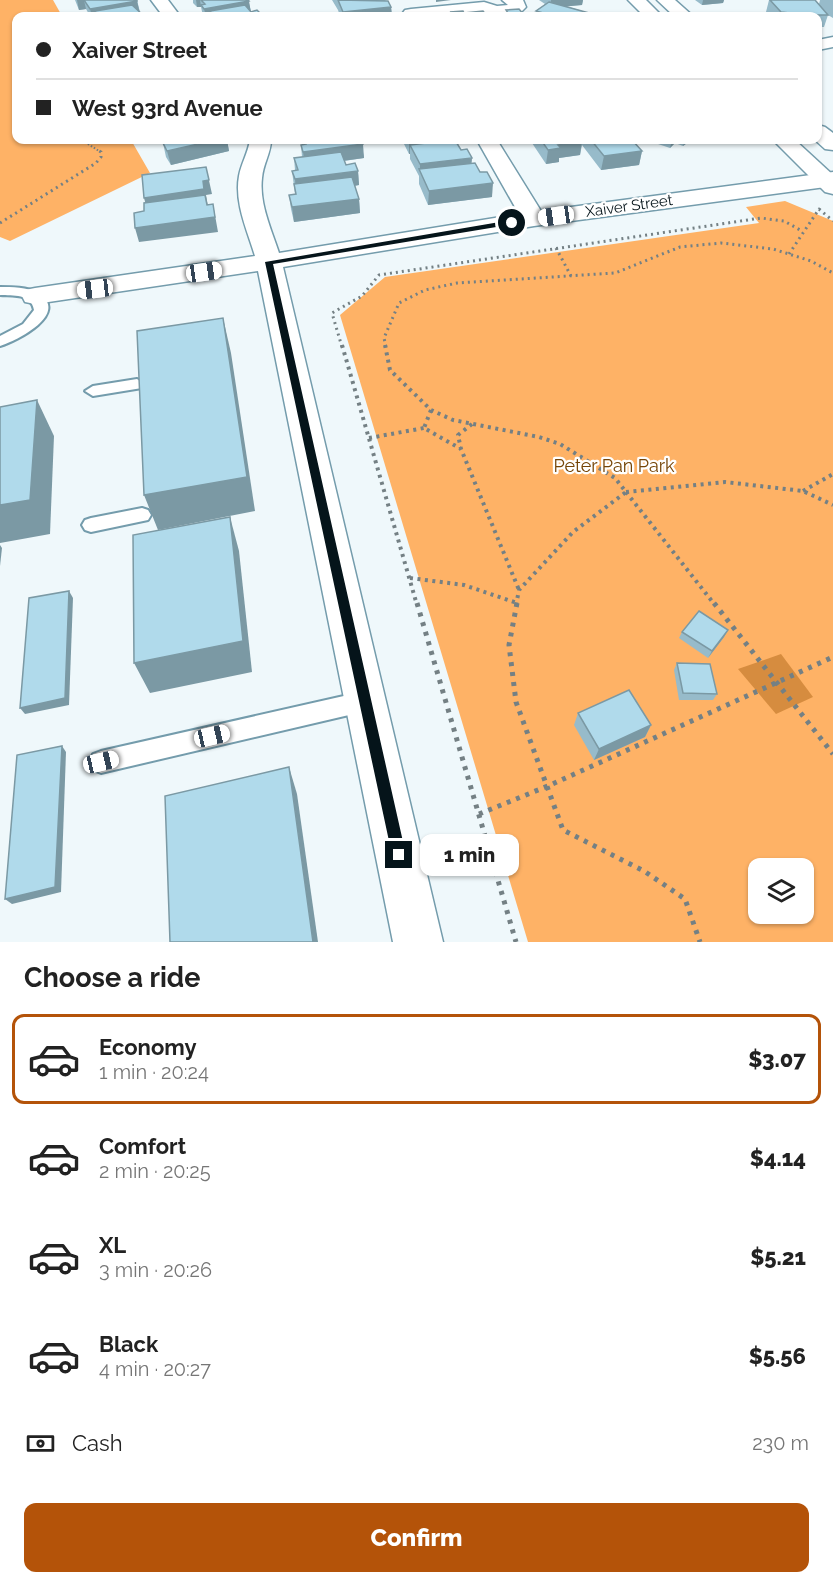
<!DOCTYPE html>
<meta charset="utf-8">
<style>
:root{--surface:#fff;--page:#f2f2f2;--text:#222;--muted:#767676;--line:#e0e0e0;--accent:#b45309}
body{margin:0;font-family:Raleway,sans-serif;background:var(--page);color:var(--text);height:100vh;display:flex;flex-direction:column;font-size:22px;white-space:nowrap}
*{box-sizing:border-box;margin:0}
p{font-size:20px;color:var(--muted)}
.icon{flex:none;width:33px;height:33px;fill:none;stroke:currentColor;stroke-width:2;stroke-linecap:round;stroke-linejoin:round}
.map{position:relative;height:942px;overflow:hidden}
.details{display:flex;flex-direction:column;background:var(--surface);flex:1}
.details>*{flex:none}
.guide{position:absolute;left:12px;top:12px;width:810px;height:132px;border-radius:12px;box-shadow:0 2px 4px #0004;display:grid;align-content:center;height:132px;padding:0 24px;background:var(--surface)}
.fabs{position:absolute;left:748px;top:858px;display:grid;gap:12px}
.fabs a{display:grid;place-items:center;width:66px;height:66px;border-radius:12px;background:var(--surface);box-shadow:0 2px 4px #0004;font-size:30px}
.end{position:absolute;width:27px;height:27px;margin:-14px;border:8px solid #05141a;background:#fff;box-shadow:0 0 0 3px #fff}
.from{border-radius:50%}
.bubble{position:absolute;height:42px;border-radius:12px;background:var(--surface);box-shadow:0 2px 4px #0004;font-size:20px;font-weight:800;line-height:42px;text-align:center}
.car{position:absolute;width:18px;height:36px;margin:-18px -9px;border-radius:8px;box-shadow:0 0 4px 2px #0007;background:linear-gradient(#fff 24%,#345 0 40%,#fff 0 76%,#345 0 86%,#fff 0)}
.guide b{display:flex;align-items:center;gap:21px;height:57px;font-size:22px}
.guide b+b{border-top:2px solid var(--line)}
.guide i{width:15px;height:15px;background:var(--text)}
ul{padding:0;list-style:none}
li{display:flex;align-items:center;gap:18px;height:90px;margin:0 12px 9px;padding:0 12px;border:3px solid transparent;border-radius:12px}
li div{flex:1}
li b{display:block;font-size:22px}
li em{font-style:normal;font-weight:800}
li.current{border-color:var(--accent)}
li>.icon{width:54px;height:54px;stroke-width:1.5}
h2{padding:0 24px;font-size:27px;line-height:72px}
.pay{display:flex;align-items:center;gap:15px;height:66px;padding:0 24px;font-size:22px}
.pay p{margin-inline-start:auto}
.action{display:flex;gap:12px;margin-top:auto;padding:12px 24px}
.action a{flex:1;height:69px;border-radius:12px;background:var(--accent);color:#fff;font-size:24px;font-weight:800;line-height:69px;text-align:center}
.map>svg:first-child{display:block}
.green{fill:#feb266;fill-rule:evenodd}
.water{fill:#d68c3f}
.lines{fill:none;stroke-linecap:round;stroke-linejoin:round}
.lane-casing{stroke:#749cac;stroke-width:4}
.street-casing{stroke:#749cac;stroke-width:3}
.primary-casing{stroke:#749cac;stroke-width:3}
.path-far3{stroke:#748084;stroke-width:2;stroke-dasharray:1.5 2;stroke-linecap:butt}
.path-far2{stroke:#748084;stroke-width:3;stroke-dasharray:2 4;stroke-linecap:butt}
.path-far1{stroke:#748084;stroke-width:4;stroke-dasharray:3 4.5;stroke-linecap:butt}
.path{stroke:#748084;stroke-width:5;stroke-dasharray:4 6;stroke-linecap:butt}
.lane{fill:#fff;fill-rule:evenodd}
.street{fill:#fff;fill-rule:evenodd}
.primary{fill:#fff;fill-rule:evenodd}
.wall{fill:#97bbca}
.shaded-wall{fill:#7b99a4}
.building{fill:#b0daeb;stroke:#7b99a4;stroke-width:1.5}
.route{fill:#05141a}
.labels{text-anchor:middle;stroke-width:4.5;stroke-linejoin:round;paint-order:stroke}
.far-street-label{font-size:15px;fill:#05141a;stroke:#fff}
.park-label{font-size:18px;fill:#754406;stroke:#fff}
</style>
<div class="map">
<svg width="833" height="942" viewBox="0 0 833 942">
<rect width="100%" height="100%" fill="#eff8fb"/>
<!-- green -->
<g class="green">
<polygon points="0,0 53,0 62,16 16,16 16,140 131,140 150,173 10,241 0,237"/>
<path d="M785,201L833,221V942H528L340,315L385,277L759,223L746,207ZM759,868H804V914H759Z"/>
</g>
<!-- water -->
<polygon class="water" points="781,654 813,697 776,714 738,669"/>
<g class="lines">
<defs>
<g id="lane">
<path d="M0,287C12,287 27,287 38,293C71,313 17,341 0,346V336L23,324L34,310C31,293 13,296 0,295Z"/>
<polygon points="137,379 144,384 142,388 93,396 85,391 93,386"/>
<polygon points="142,508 148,510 151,515 148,520 91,532 85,530 82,525 85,520 91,518"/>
<polygon points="366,691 373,694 376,701 373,708 366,711 101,773 93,770 90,762 93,754 101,751"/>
</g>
<g id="street">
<polygon points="151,0 168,0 180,16 163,16"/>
<polygon points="502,0 523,0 526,7 520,13 507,16 481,12 438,16 404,16 402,14 405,10 411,9 484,2 497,6 508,5"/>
<polygon points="833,37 833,47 818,50 818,40"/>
<path d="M250,140H271C271,153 263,164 262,178C259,203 271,229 279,253L519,214L477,140H497L541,211L833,172V186L534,226L283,267L443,942H393L258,271L35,304L25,302L22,296L25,290L35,288L255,256C248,232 234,203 239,176C241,164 248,153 250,140Z"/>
</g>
<g id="primary">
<polygon points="628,0 646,0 662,16 644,16"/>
<polygon points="657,0 675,0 693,16 674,16"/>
<polygon points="818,125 825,127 833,133 833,150 825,149 815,140 818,140"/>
<polygon points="773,140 795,140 833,175 833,194 825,192"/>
</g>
</defs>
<!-- lane casing -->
<use href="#lane" class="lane-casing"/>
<!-- street casing -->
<use href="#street" class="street-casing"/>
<!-- primary casing -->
<use href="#primary" class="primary-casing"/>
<!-- path-far3 -->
<polyline class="path-far3" points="85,142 99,151"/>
<!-- path-far2 -->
<g class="path-far2">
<polyline points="0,223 96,163 101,157 101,152 96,149"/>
<polyline points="556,248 571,276"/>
<polyline points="789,254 819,209 833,221"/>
<polyline points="342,347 332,313 362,296 379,275 761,218 784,221 802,231"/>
<polyline points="386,347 384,338 399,303 425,290 457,283 615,273 680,247 721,243 773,249 811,261 833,273"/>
</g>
<!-- path-far1 -->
<g class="path-far1">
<polyline points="342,345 417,605"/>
<polyline points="385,345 390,370 431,410 453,420 539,437 560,444 615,478 626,492 573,532 519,590 516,605"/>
<polyline points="431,410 424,428 461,449"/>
<polyline points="472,424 458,435 461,449 519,590"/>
<polyline points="369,438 424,428"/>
<polyline points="803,491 833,474"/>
<polyline points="626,492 715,605"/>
<polyline points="626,492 725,482 803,491 833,505"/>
<polyline points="410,578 464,585 517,603"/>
</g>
<!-- path -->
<g class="path">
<polyline points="417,603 516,942"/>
<polyline points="517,603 509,645 516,702 563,830 644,871 685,899 700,942"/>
<polyline points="714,603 833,754"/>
<polyline points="479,814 548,786 833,657"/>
</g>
<!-- lane -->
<use href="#lane" class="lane"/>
<!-- street -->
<use href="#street" class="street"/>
<!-- primary -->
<use href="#primary" class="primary"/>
</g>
<!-- wall -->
<g class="wall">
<polygon points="75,0 137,0 140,12 144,16 90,16 86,9 79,10"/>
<polygon points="193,0 248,0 251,11 262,16 203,16 201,7 197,7 193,3"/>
<polygon points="332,0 385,0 391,7 392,16 340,16 338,10"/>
<polygon points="539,0 583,0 582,5 566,6 589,13 589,16 535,16 536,11 545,4"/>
<polygon points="695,0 724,0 723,3 702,5"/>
<polygon points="769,0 815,0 819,4 820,0 833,0 833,18 828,15 824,27 818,27 818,16 770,16 766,12"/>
<polygon points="162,140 227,140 229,151 171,165 166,157 163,143 170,142 169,140 164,142"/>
<polygon points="303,140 361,140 364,158 344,161 346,165 358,171 359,185 355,186 359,199 360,213 294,222 291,209 289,195 295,194 292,171 295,170 294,158 302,157 301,145 303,144"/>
<polygon points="402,140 458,140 458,144 461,150 471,163 492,197 428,205 419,184 419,176 410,159 410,154 409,154"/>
<polygon points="530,140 632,140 642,151 639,165 601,170 582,145 580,155 559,158 559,162 546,164"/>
<polygon points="646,140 691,140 683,146 675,143 670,148"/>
<polygon points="728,630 724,637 708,658 679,638 682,632"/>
<polygon points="677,663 717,694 713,700 679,700 674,670"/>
<polygon points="578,713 651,725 645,737 594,760 574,725"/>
</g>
<!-- shaded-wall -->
<g class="shaded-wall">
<polygon points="77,0 84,0 86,9 79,10"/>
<polygon points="196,0 200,0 201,7 197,7"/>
<polygon points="436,0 451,0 436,2"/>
<polygon points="551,0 583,0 582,5 550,8"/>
<polygon points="703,0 724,0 723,3 702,5"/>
<polygon points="137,1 140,14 95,11 97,16 92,16 90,9"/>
<polygon points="249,1 251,13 210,11 211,16 206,16 204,9"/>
<polygon points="391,7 392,16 349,16 348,14 348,16 343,16 343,12"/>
<polygon points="216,140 227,140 229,151 171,165 167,151"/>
<polygon points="409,140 458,140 457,148 410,145 410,154 409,154"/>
<polygon points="672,140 676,140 675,143 670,148"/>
<polygon points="685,140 691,140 683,146"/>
<polygon points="582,141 580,155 559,158 559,162 546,164 548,150 558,145"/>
<polygon points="363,144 364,158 305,166 303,152"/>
<polygon points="642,151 639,165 601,170 604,156"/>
<polygon points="472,158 471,172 420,172 420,164"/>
<polygon points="206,167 212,194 206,195 210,218 213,204 218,232 139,242 135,228 148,212 144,198 203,181"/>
<polygon points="358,171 359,185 296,193 295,179"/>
<polygon points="493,183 492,197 428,205 429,191"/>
<polygon points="359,199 360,213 294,222 292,207"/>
<polygon points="223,318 231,353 255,511 158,530 144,495"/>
<polygon points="37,400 54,436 50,534 0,543 0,505"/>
<polygon points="230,517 239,551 252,672 150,693 134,663"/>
<polygon points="0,545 2,548 0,566"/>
<polygon points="69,591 73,598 69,705 25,714 20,708"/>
<polygon points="728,630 724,637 708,658 712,651"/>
<polygon points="651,725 645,737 594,760 599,749"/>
<polygon points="62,746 66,752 61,892 12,904 5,899"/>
<polygon points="289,767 297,794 318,942 313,942"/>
</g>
<!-- building -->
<g class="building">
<polygon points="84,0 137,0 137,1 90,9"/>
<polygon points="201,0 248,0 249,1 204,9 201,5 205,4"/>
<polygon points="338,0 388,1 391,7 343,12"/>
<polygon points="770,0 815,0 828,15 807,15 781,12"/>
<polygon points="549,2 589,13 583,16 576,15 574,16 554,16 536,11"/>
<polygon points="132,5 144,16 98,16 95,11"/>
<polygon points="245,5 251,12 257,10 261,14 250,16 214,16 210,11"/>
<polygon points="519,9 525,16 494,16 492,14 508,13 506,10"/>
<polygon points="382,11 386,16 349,16 348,14"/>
<polygon points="463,11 464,13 483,11 487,16 454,16 451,12"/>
<polygon points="173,140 216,140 167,151 163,143 174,141"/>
<polygon points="304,140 361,140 363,144 303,152 301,145 306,144"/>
<polygon points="450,140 455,140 461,150 467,149 472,158 420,164 410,145"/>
<polygon points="541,140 581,140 582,141 558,145 561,148 548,150"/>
<polygon points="591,140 632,140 642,151 604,156"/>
<polygon points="341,152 346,165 355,163 358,171 295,179 292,171 298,170 294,158"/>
<polygon points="475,163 480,172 487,172 493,183 429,191 419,169"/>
<polygon points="206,167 209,180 203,181 204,189 144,198 142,175"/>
<polygon points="352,177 359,199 292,207 289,195 296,194 294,184"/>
<polygon points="205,195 207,205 213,204 215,217 135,228 134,213 144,211 144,203"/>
<polygon points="223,318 247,477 144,495 137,331"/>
<polygon points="37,400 30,500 0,505 0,407"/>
<polygon points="230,517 243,641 134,663 133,535"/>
<polygon points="69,591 65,698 20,708 29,598"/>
<polygon points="699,611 728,630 712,651 682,632"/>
<polygon points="677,663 710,664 717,694 683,693"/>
<polygon points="629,690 651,725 599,749 578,713"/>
<polygon points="62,746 55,887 5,899 17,755"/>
<polygon points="289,767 313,942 170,942 165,796"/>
</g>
<!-- route -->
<polygon class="route" points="512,220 514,224 273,264 406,855 404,859 399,861 394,859 392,855 265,262"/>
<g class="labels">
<!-- far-street labels -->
<g class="far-street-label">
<text transform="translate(629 206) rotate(-8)" y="5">Xaiver Street</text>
</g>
<!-- park labels -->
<g class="park-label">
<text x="614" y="472">Peter Pan Park</text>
</g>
</g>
</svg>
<div class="fabs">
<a><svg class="icon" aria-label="layers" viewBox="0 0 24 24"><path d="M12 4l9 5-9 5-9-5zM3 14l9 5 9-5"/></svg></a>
</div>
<i class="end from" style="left:512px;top:223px"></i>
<i class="end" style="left:399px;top:855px"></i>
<div class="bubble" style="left:420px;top:834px;width:99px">1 min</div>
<i class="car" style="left:556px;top:216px;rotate:262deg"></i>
<i class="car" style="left:204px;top:272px;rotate:82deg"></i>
<i class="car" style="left:95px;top:289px;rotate:263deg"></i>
<i class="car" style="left:212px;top:736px;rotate:77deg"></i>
<i class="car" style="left:101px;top:762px;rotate:77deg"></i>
<div class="guide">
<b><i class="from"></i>Xaiver Street</b>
<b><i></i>West 93rd Avenue</b>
</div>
</div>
<section class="details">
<h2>Choose a ride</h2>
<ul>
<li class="current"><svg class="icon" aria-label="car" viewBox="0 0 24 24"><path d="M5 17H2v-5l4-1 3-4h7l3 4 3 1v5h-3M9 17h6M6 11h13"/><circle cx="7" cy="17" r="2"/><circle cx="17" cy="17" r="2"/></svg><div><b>Economy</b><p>1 min · 20:24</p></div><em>$3.07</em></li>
<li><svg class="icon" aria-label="car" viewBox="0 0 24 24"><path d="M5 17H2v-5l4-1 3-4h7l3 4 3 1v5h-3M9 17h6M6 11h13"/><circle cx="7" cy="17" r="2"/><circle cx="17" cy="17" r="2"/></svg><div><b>Comfort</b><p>2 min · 20:25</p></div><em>$4.14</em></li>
<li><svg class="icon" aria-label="car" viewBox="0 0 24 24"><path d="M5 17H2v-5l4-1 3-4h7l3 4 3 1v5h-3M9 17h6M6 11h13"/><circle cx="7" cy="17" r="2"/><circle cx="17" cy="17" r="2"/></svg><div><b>XL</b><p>3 min · 20:26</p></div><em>$5.21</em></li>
<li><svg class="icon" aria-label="car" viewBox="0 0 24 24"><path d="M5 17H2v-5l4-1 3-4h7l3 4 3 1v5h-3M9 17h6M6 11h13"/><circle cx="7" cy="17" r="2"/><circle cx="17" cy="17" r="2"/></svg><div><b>Black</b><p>4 min · 20:27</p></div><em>$5.56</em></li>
</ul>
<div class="pay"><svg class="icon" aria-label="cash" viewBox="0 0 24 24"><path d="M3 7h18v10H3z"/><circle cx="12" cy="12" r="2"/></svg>Cash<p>230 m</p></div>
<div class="action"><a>Confirm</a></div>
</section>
